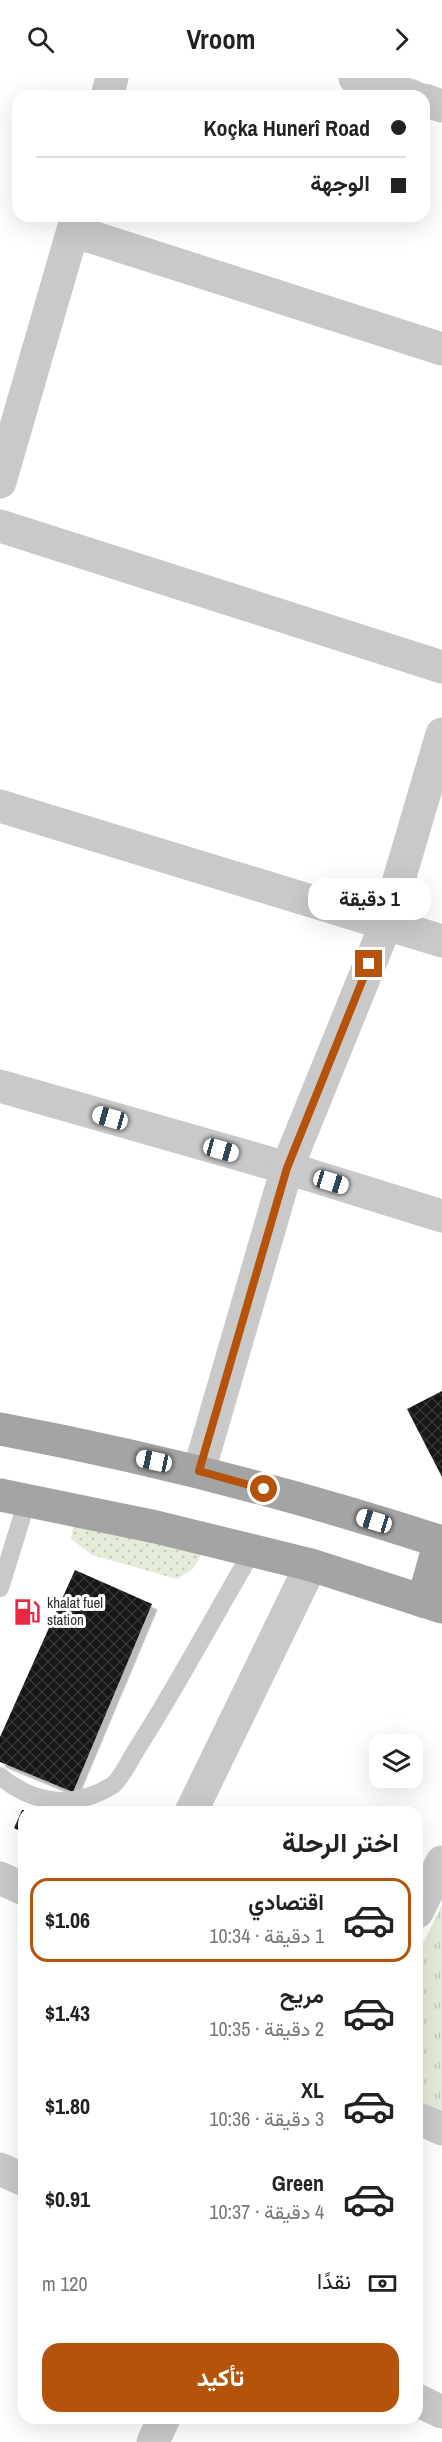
<!DOCTYPE html>
<html lang="ar">
<meta charset="utf-8">
<style>
:root{--surface:#fff;--page:#f2f2f2;--text:#222;--muted:#767676;--line:#e0e0e0;--accent:#b45309}
body{margin:0;font-family:"Archivo Narrow",Vazirmatn,sans-serif;background:var(--page);color:var(--text);direction:rtl;height:100vh;display:flex;flex-direction:column;font-size:22px;white-space:nowrap}
*{box-sizing:border-box;margin:0}
p{font-size:20px;color:var(--muted)}
.icon{flex:none;width:33px;height:33px;fill:none;stroke:currentColor;stroke-width:2;stroke-linecap:round;stroke-linejoin:round}
.map{position:relative;flex:1;overflow:hidden;direction:ltr}
.side{position:absolute;left:18px;top:1728px;width:405px;height:618px;display:flex;flex-direction:column;background:var(--surface);border-radius:18px;box-shadow:0 6px 24px #0002;direction:rtl}
.side>*{flex:none}
.top-card{position:absolute;left:12px;top:12px;width:418px;height:132px;border-radius:18px;box-shadow:0 6px 24px #0002;direction:rtl;display:grid;align-content:center;height:132px;padding:0 24px;background:var(--surface)}
.fabs{position:absolute;left:369px;top:1656px;display:grid;gap:12px}
.fabs a{display:grid;place-items:center;width:54px;height:54px;border-radius:12px;background:var(--surface);box-shadow:0 6px 24px #0002;font-size:30px}
.end{position:absolute;width:27px;height:27px;margin:-14px;border:8px solid #b45309;background:#fff;box-shadow:0 0 0 3px #fff}
.from{border-radius:50%}
.bubble{position:absolute;height:42px;border-radius:18px;background:var(--surface);box-shadow:0 6px 24px #0002;font-size:20px;font-weight:700;line-height:42px;text-align:center;direction:rtl}
.car{position:absolute;width:18px;height:36px;margin:-18px -9px;border-radius:8px;box-shadow:0 0 4px 2px #0007;background:linear-gradient(#fff 24%,#345 0 40%,#fff 0 76%,#345 0 86%,#fff 0)}
.top-card b{display:flex;align-items:center;gap:21px;height:57px;font-size:22px}
.top-card b+b{border-top:2px solid var(--line)}
.top-card i{width:15px;height:15px;background:var(--text)}
ul{padding:0;list-style:none}
li{display:flex;align-items:center;gap:18px;height:84px;margin:0 12px 9px;padding:0 12px;border:3px solid transparent;border-radius:18px}
li div{flex:1}
li b{display:block;font-size:22px}
li em{font-style:normal;font-weight:700}
li.current{border-color:var(--accent)}
li>.icon{width:54px;height:54px;stroke-width:1.5}
h2{padding:0 24px;font-size:27px;line-height:72px}
.pay{display:flex;align-items:center;gap:15px;height:66px;padding:0 24px;font-size:22px}
.pay p{margin-inline-start:auto}
.primary-button{display:flex;gap:12px;margin-top:auto;padding:12px 24px}
.primary-button a{flex:1;height:69px;border-radius:18px;background:var(--accent);color:#fff;font-size:24px;font-weight:700;line-height:69px;text-align:center}
header{display:flex;justify-content:space-between;align-items:center;height:78px;padding:0 24px;background:var(--surface);font-size:27px;font-weight:700}
.map>svg:first-child{display:block}
.park{fill:url(#park-tufts)}
.garden{fill:url(#garden-dots)}
.building{fill:url(#building-cross-hatch);filter:url(#shadow)}
.lines{fill:none;stroke-linecap:round;stroke-linejoin:round}
.service{stroke:#c9c9c9;stroke-width:18}
.minor{stroke:#c9c9c9;stroke-width:33}
.tertiary{stroke:#c9c9c9;stroke-width:33}
.primary{stroke:#a4a4a4;stroke-width:33}
.route{stroke:#b45309;stroke-width:8}
.labels{text-anchor:middle;stroke-width:6;stroke-linejoin:round;paint-order:stroke}
.poi-label{font-size:15px;fill:#2c2c2c;stroke:#fff;text-anchor:start}
</style>
<header><svg class="icon" aria-label="forward" viewBox="0 0 24 24"><path d="M9 5l7 7-7 7"/></svg>Vroom<svg class="icon" aria-label="search" viewBox="0 0 24 24"><circle cx="10" cy="10" r="6"/><path d="M15 15l6 6"/></svg></header>
<div class="map">
<svg width="442" height="2364" viewBox="0 0 442 2364">
<defs>
<pattern id="park-tufts" width="24" height="20" patternUnits="userSpaceOnUse" patternTransform="scale(1.5)"><rect width="24" height="20" fill="#e4ebd9"/><path d="M3 7l-1-3M5 7V3M7 7l1-3M15 17l-1-3M17 17v-4M19 17l1-3" fill="none" stroke="#c4caba"/></pattern>
<pattern id="garden-dots" width="8" height="8" patternUnits="userSpaceOnUse" patternTransform="scale(1.5)"><rect width="8" height="8" fill="#e4ebd9"/><path d="M2 2h.1M6 6h.1" fill="none" stroke="#c4caba" stroke-width="1.8" stroke-linecap="round"/></pattern>
<pattern id="building-cross-hatch" width="8" height="8" patternUnits="userSpaceOnUse" patternTransform="scale(1.5)"><rect width="8" height="8" fill="#131313"/><path d="M0 0l8 8M0 8l8-8" fill="none" stroke="#363636"/></pattern>
<filter id="shadow"><feDropShadow dx="5.5" dy="5.5" stdDeviation="0" flood-color="#0004"/></filter>
</defs>
<rect width="100%" height="100%" fill="#fff"/>
<!-- park -->
<polygon class="park" points="442,1827 442,2035 417,2024 417,1877"/>
<!-- garden -->
<polygon class="garden" points="76,1432 205,1469 194,1490 177,1501 92,1477 71,1461"/>
<!-- building -->
<g class="building">
<polygon points="442,1313 442,1399 407,1331"/>
<polygon points="75,1492 152,1526 73,1714 0,1684 0,1659"/>
<polygon points="22,1732 24,1732 24,1755 14,1750"/>
</g>
<g class="lines">
<!-- service -->
<g class="service">
<polyline points="0,1510 27,1423"/>
<path d="M0,1698C34,1727 75,1731 113,1707C121,1701 132,1678 138,1669C179,1605 214,1538 253,1472"/>
</g>
<!-- minor -->
<g class="minor">
<polyline points="355,0 412,18"/>
<polyline points="107,18 112,0"/>
<polyline points="424,22 442,28"/>
<polyline points="73,153 442,271"/>
<polyline points="0,404 77,138"/>
<polyline points="0,728 442,863"/>
<polyline points="0,1008 287,1090 442,1138"/>
<polyline points="199,1393 287,1090 386,846 442,656"/>
<polyline points="191,1734 311,1487"/>
<polyline points="0,1800 24,1811"/>
<polyline points="417,1834 442,1784"/>
<polyline points="417,2040 442,2051"/>
<polyline points="0,2091 24,2102"/>
<polyline points="417,2322 442,2334"/>
<polyline points="153,2364 164,2340"/>
</g>
<!-- tertiary -->
<polyline class="tertiary" points="0,448 442,589"/>
<!-- primary -->
<g class="primary">
<path d="M0,1351C150,1379 297,1417 442,1464"/>
<polyline points="0,1417 156,1449 311,1487 442,1529"/>
<polyline points="423,1523 440,1463"/>
</g>
</g>
<g class="lines">
<!-- route -->
<polyline class="route" points="264,1411 199,1393 287,1090 369,886"/>
</g>
<!-- icons -->
<defs>
<symbol id="fuel-bare" viewBox="-9 -9 18 18"><path d="M-5.5-6h7V0h2V4h1.3V-2.5L3-4.5l.8-.8L6-3V5H2.5V1h-1V6h-7ZM-4.2-4.7v3.2H.2V-4.7Z" fill="#eb2743" stroke="#fff" stroke-width="2.5" paint-order="stroke"/></symbol>
</defs>
<g fill-rule="evenodd">
<use href="#fuel-bare" x="8" y="1515" width="38" height="38"/>
</g>
<g class="labels">
<!-- poi labels -->
<g class="poi-label">
<text x="47" y="1530">khalat fuel<tspan x="47" dy="17">station</tspan></text>
</g>
</g>
</svg>
<div class="fabs">
<a><svg class="icon" aria-label="layers" viewBox="0 0 24 24"><path d="M12 4l9 5-9 5-9-5zM3 14l9 5 9-5"/></svg></a>
</div>
<i class="end from" style="left:264px;top:1411px"></i>
<i class="end" style="left:369px;top:886px"></i>
<div class="bubble" style="left:308px;top:800px;width:123px">1 دقيقة</div>
<i class="car" style="left:110px;top:1040px;rotate:286deg"></i>
<i class="car" style="left:221px;top:1072px;rotate:106deg"></i>
<i class="car" style="left:331px;top:1104px;rotate:107deg"></i>
<i class="car" style="left:154px;top:1383px;rotate:282deg"></i>
<i class="car" style="left:374px;top:1443px;rotate:287deg"></i>
<div class="top-card">
<b><i class="from"></i>Koçka Hunerî Road</b>
<b><i></i>الوجهة</b>
</div>
<section class="side">
<h2>اختر الرحلة</h2>
<ul>
<li class="current"><svg class="icon" aria-label="car" viewBox="0 0 24 24"><path d="M5 17H2v-5l4-1 3-4h7l3 4 3 1v5h-3M9 17h6M6 11h13"/><circle cx="7" cy="17" r="2"/><circle cx="17" cy="17" r="2"/></svg><div><b>اقتصادي</b><p>1 دقيقة · 10:34</p></div><em>$1.06</em></li>
<li><svg class="icon" aria-label="car" viewBox="0 0 24 24"><path d="M5 17H2v-5l4-1 3-4h7l3 4 3 1v5h-3M9 17h6M6 11h13"/><circle cx="7" cy="17" r="2"/><circle cx="17" cy="17" r="2"/></svg><div><b>مريح</b><p>2 دقيقة · 10:35</p></div><em>$1.43</em></li>
<li><svg class="icon" aria-label="car" viewBox="0 0 24 24"><path d="M5 17H2v-5l4-1 3-4h7l3 4 3 1v5h-3M9 17h6M6 11h13"/><circle cx="7" cy="17" r="2"/><circle cx="17" cy="17" r="2"/></svg><div><b>XL</b><p>3 دقيقة · 10:36</p></div><em>$1.80</em></li>
<li><svg class="icon" aria-label="car" viewBox="0 0 24 24"><path d="M5 17H2v-5l4-1 3-4h7l3 4 3 1v5h-3M9 17h6M6 11h13"/><circle cx="7" cy="17" r="2"/><circle cx="17" cy="17" r="2"/></svg><div><b>Green</b><p>4 دقيقة · 10:37</p></div><em>$0.91</em></li>
</ul>
<div class="pay"><svg class="icon" aria-label="cash" viewBox="0 0 24 24"><path d="M3 7h18v10H3z"/><circle cx="12" cy="12" r="2"/></svg>نقدًا<p>120 m</p></div>
<div class="primary-button"><a>تأكيد</a></div>
</section>
</div>
